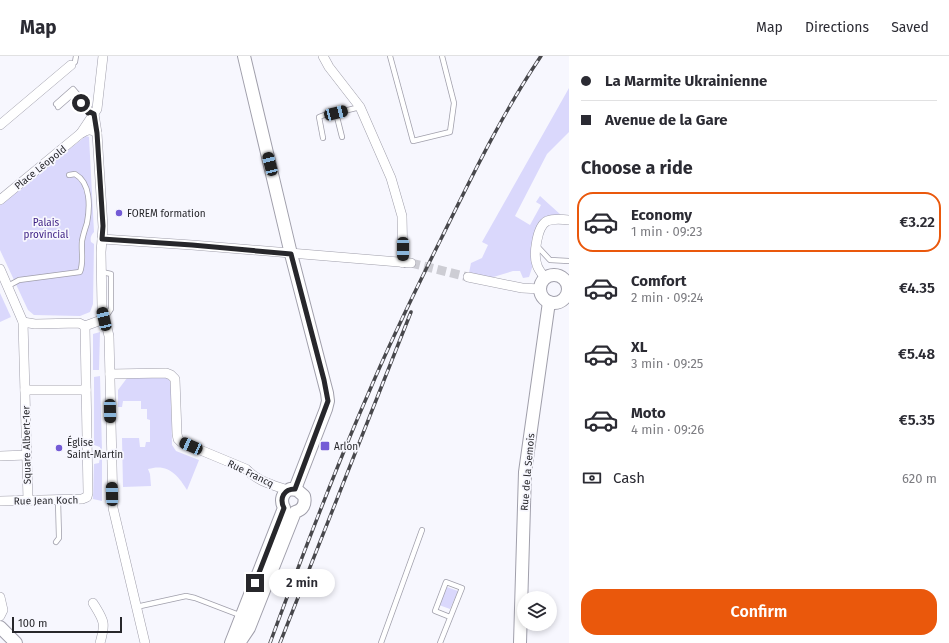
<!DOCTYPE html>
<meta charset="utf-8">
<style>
:root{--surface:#fff;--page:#f7f7f7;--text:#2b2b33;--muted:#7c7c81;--line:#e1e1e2;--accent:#ea580c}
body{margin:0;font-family:"Fira Sans",sans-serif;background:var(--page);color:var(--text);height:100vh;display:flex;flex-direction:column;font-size:15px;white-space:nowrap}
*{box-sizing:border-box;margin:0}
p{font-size:13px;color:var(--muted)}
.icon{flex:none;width:22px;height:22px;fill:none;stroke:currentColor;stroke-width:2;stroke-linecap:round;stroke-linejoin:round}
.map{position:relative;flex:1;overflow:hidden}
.side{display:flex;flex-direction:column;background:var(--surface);width:380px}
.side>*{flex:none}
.banner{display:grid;align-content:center;height:88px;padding:0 12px;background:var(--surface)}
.buttons{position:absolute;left:517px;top:535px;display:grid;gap:8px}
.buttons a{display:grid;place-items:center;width:40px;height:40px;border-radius:50%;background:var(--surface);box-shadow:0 2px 6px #0003;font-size:20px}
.scale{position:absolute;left:12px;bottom:10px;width:110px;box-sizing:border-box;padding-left:4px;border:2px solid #27272b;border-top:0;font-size:11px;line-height:14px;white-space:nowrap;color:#27272b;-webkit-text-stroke:3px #f7f7fe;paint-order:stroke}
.end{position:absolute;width:18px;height:18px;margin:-9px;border:5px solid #27272b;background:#fff;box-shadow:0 0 0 2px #fff}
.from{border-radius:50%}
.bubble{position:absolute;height:28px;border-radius:14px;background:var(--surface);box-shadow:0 2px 6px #0003;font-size:13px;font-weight:600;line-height:28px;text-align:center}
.car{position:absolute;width:12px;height:24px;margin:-12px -6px;border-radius:5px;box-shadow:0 0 3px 1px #0007;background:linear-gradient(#222 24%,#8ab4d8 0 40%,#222 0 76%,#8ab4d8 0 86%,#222 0)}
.banner b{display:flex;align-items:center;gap:14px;height:38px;font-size:15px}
.banner b+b{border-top:1px solid var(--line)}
.banner i{width:10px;height:10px;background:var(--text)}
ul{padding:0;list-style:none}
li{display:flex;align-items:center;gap:12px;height:60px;margin:0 8px 6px;padding:0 4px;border:2px solid transparent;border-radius:16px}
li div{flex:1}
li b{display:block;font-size:15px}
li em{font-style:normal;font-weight:600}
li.on{border-color:var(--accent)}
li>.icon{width:36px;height:36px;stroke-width:1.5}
h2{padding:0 12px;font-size:18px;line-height:48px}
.pay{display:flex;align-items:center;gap:10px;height:44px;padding:0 12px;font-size:15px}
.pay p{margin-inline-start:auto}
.cta{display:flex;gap:8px;margin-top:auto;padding:8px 12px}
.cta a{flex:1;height:46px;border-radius:16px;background:var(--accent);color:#fff;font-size:16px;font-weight:600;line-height:46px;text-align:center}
header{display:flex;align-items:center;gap:24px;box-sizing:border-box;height:56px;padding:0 20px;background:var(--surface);border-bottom:1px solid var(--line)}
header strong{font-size:19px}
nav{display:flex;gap:22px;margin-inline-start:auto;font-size:14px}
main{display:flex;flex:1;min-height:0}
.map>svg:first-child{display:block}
.green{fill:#dad8fc}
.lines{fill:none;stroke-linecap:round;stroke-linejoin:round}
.street-tunnel{stroke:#cdcdd4;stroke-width:9;stroke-dasharray:9 4.5;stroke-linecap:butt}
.lane-casing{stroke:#a09fab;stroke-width:6}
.street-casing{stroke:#a09fab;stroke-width:10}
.secondary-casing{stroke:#a09fab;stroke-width:14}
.lane{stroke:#fff;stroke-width:4.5}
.street{stroke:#fff;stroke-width:9}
.secondary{stroke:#fff;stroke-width:12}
.rail-casing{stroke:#48484c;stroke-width:3.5}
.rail{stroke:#f7f7fe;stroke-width:2;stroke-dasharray:6;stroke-linecap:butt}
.route{stroke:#27272b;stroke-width:5}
.poi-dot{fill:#745bd6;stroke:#f7f7fe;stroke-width:1.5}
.labels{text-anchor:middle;stroke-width:3.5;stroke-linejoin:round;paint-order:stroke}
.street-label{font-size:10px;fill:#27272b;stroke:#f7f7fe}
.poi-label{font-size:10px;fill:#27272b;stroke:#f7f7fe;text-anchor:start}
.park-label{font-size:10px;fill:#3a1c82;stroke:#f7f7fe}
</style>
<header>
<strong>Map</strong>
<nav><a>Map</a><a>Directions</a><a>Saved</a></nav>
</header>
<main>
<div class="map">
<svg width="569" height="587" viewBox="0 0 569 587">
<rect width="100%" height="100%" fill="#f7f7fe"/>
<!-- green -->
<g class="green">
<polygon points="569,32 569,76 547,98 515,160 530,169 541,149 536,146 540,140 561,159 534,180 532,212 529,221 523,222 520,215 513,215 490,222 469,217 471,207 482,202 488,189 482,186"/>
<path d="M86,80L89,81L94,176C91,179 90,182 91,186L94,188L93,248L90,256L80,260L34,259L28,254L0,194V148Z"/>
<polygon points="0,237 11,261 0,266"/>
<polygon points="100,276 99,314 93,314 93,278"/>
<polygon points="100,320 102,394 100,396 100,391 94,389 94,321"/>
<path d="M127,322H167L171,326L172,389L176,395L199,404L187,434C178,419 168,407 148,413L150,418L151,430L123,431L122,382H139L140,391H145L146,386H150V364L147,363V353H141V345H123L122,351H118V334Z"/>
<polygon points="100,401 102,402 102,445 93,443 94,408 99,407"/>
<polygon points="447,531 458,535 450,553 439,549"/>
</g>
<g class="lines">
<!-- street-tunnel -->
<polyline class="street-tunnel" points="411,207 468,221"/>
<defs>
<g id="lane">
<polyline points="390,0 413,85 450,76 454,47 442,0"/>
<polyline points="71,9 75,6 76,0"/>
<polyline points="56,48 73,33 94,58"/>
<polyline points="58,51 74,37 77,42"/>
<polyline points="342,81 336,57 360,51"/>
<polyline points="323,82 319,61 332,56 336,57"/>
<polyline points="537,190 550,204 569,205"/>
<polyline points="102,216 111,218 111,253 105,262"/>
<path d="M8,230L19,224L80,216C84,206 81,196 82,185C83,179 85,173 87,167C90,151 91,127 75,118L69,119"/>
<polyline points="56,486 59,482 58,444"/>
<polyline points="136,551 186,540 195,542 242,560"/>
<polyline points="381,587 422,474"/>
<polyline points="440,587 462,532 446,526 435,555 450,561"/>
</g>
<g id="street">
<polyline points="323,0 329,11 360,51 391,122 402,160 403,207"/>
<polyline points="94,58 97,77 103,171 101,196 102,251 109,280 113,452 145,587"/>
<polyline points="0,69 71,9"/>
<polyline points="81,77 97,53 103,0"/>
<path d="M0,144L80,78C87,74 90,72 97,77"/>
<polyline points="102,183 192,189 411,207"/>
<polyline points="0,213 23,266 28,444"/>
<polyline points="468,221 522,232 540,233"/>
<path d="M545,222C542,218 538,213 537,209C533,199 537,170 547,165C554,162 562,163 569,164"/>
<polyline points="23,266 35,268 79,267 85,270 104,263"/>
<path d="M110,318L166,317L171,319L175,323L177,378L178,383L181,386L246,413C257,425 273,429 287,434"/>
<polyline points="25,334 86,334"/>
<polyline points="0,400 27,399"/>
<polyline points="0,445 82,443 87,441 88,437 85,270"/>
<polyline points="0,541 3,554 0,560"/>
<path d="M93,547C104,565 106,566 100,587"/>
</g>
<g id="secondary">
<polyline points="244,0 291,198 327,337 328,345 326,353 295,433"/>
<circle cx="554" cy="233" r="14"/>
<polyline points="0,571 16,587"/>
<path d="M231,587L284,452C280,444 282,437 290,433L297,434L304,440C306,448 303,454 295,456L249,572L239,587"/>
<polyline points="520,587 525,416 549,246"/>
</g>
</defs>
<!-- lane casing -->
<use href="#lane" class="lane-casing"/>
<!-- street casing -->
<use href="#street" class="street-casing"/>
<!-- secondary casing -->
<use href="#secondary" class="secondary-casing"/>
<!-- lane -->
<use href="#lane" class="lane"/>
<!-- street -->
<use href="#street" class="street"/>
<!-- secondary -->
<use href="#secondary" class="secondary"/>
<defs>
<g id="rail">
<path d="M270,587C301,503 333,418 369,336C391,284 416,233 441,183C472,120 502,58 541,0"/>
<polyline points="280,587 411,256"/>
</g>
</defs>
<!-- rail casing -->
<use href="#rail" class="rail-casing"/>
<!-- rail -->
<use href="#rail" class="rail"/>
</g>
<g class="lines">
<!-- route -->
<path class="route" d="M81,47L88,57L90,56L94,58L97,77L103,170L102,183L192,189L291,198L324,324L328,345L295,433C284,433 279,442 284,452L255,527"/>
</g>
<!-- markers -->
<g class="poi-dot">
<circle cx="119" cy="157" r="4"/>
<rect x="320" y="385" width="10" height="10" rx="2"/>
<circle cx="59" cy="392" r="4"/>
</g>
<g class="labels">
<!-- street labels -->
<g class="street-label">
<text transform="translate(40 111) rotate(-39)" y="4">Place Léopold</text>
<text transform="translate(26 389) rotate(-91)" y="4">Square Albert-1er</text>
<text transform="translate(527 416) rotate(-85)" y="4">Rue de la Semois</text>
<text transform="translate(251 417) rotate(26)" y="4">Rue Francq</text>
<text transform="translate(46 444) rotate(-1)" y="4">Rue Jean Koch</text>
</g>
<!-- poi labels -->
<g class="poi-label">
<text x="127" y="161">FOREM formation</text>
<text x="67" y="390">Église<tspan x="67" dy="12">Saint-Martin</tspan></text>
<text x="334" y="394">Arlon</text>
</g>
<!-- park labels -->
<g class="park-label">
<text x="46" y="170">Palais<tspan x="46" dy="12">provincial</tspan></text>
</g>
</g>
</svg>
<div class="buttons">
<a><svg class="icon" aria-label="layers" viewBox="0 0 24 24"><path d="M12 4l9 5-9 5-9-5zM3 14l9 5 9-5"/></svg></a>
</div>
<div class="scale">100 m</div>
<i class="end from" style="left:81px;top:47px"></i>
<i class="end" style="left:255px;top:527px"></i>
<div class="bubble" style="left:269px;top:513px;width:66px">2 min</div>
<i class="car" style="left:336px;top:57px;rotate:76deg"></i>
<i class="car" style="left:270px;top:108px;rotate:346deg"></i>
<i class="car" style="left:403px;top:193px;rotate:180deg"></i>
<i class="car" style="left:104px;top:263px;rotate:347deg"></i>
<i class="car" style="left:110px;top:355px;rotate:179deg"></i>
<i class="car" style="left:191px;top:390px;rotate:294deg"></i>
<i class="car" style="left:112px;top:438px;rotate:359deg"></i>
</div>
<section class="side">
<div class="banner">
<b><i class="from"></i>La Marmite Ukrainienne</b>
<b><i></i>Avenue de la Gare</b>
</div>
<h2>Choose a ride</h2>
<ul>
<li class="on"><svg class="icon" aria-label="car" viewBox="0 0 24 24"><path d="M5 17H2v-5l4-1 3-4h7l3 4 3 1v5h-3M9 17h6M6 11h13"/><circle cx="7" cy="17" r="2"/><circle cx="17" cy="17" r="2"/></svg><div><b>Economy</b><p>1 min · 09:23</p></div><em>€3.22</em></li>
<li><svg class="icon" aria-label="car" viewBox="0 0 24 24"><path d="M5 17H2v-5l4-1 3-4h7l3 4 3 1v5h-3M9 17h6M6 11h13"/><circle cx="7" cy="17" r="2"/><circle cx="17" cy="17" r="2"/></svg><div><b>Comfort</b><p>2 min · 09:24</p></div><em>€4.35</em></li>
<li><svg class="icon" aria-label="car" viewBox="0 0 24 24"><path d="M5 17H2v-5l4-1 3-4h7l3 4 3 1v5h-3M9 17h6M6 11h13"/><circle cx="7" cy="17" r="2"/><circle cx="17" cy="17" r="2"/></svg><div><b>XL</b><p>3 min · 09:25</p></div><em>€5.48</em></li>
<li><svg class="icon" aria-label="car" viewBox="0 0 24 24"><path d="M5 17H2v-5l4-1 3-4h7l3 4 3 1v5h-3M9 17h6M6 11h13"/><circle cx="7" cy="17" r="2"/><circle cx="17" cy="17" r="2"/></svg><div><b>Moto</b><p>4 min · 09:26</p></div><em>€5.35</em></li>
</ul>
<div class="pay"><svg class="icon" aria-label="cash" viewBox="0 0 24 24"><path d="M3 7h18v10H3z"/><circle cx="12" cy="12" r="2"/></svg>Cash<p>620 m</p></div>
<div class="cta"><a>Confirm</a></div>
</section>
</main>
